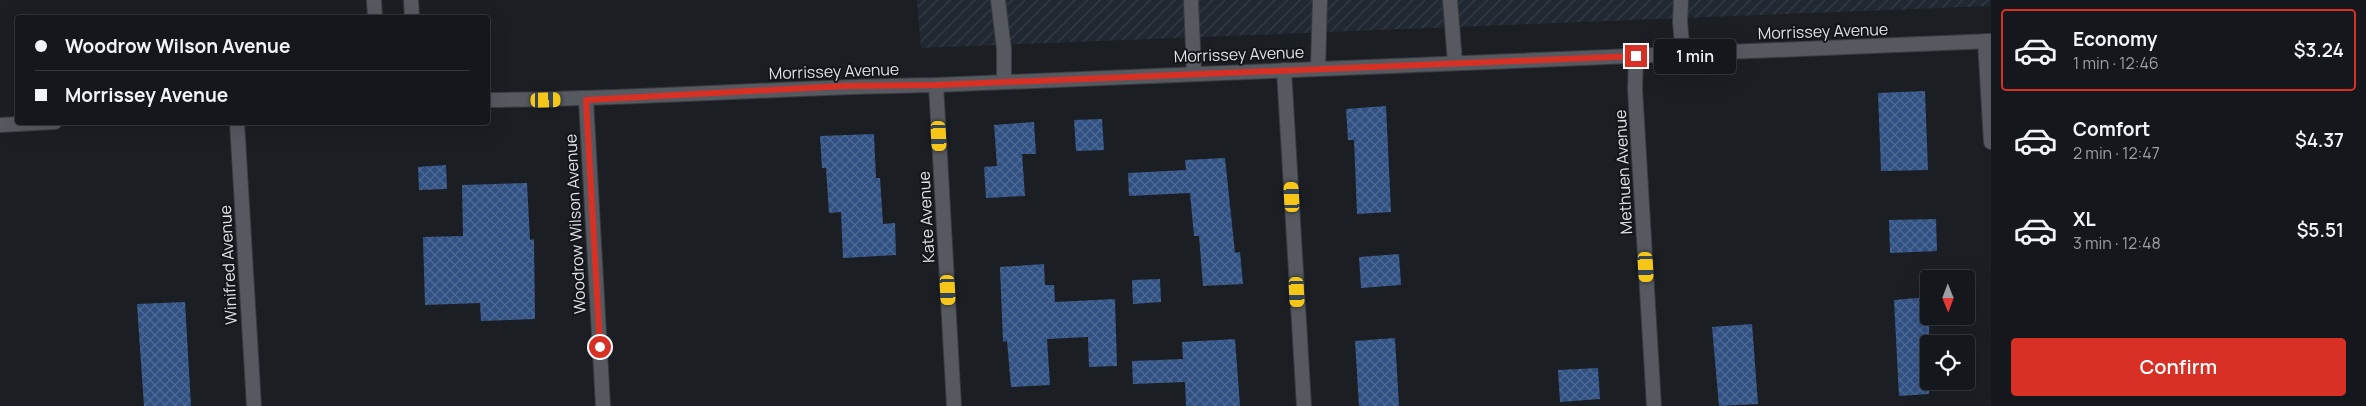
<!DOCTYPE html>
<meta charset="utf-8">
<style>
:root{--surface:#14171b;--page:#1d2024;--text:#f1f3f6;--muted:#9d9fa3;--line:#33363a;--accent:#d93025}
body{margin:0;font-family:Manrope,sans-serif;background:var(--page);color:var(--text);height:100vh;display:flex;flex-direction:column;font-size:19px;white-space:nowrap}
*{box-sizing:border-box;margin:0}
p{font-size:16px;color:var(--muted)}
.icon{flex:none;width:28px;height:28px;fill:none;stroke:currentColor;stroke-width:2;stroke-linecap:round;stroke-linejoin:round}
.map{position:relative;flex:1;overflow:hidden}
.side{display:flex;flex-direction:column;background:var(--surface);width:375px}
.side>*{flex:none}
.hud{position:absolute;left:15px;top:15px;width:475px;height:110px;border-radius:5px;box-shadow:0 5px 20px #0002,0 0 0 1px var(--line);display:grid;align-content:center;height:110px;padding:0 20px;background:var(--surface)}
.needle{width:32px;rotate:179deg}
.fabs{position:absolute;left:1920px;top:270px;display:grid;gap:10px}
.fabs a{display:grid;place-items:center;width:55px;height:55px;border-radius:5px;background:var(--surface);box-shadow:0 5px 20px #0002,0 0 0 1px var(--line);font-size:25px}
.end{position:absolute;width:22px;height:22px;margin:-11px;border:6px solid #d93025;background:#fff;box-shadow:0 0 0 2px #fff}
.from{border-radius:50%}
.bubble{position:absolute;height:35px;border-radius:5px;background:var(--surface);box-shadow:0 5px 20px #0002,0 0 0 1px var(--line);font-size:16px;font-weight:600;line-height:35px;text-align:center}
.car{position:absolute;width:15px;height:30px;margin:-15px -8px;border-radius:6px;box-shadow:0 0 4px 1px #0007;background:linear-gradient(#f5c518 24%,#345 0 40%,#f5c518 0 76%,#345 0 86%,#f5c518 0)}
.hud b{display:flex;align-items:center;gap:18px;height:48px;font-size:19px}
.hud b+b{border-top:1px solid var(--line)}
.hud i{width:12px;height:12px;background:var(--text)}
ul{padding:9px 0 0;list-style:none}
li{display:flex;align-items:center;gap:15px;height:82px;margin:0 10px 8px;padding:0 10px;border:2px solid transparent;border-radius:5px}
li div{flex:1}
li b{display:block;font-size:19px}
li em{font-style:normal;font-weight:600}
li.current{border-color:var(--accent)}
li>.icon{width:45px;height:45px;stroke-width:1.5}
.action{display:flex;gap:10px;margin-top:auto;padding:10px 20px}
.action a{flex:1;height:58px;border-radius:5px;background:var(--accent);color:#fff;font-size:20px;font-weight:600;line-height:58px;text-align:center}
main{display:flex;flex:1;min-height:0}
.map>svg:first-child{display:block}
.industrial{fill:url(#industrial-furrows)}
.building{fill:url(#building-cross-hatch)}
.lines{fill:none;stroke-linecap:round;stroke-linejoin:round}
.service-casing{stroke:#3a3c41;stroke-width:16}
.minor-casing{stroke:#3a3c41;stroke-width:16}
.service{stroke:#565a60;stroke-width:14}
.minor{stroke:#565a60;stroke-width:14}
.route{stroke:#d93025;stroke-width:6}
.labels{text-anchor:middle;stroke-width:4;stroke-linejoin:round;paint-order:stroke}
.street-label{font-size:16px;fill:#e0e2e6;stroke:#12151a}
</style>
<main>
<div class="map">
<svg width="1991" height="406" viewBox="0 0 1991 406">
<defs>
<pattern id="industrial-furrows" width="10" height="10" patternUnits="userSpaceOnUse" patternTransform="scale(1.25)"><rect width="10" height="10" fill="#212832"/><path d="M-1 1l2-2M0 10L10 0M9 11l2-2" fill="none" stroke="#363d46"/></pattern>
<pattern id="building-cross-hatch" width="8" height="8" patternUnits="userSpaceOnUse" patternTransform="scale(1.25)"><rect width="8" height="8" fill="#315183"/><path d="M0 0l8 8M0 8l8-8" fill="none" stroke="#4f6a95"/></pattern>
</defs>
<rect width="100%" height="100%" fill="#1b1f24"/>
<!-- industrial -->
<polygon class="industrial" points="917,0 1991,0 1991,6 921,48"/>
<!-- building -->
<g class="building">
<polygon points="1925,91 1928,170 1881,171 1878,93"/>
<polygon points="1386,106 1391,212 1357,214 1354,140 1348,140 1346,109"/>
<polygon points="1102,119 1104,150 1076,151 1074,120"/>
<polygon points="1034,122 1036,154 1022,154 1025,196 986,198 984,167 997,166 994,125"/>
<polygon points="874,134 876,178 880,178 883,224 895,223 896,255 843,258 841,212 829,213 826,168 822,168 820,136"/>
<polygon points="1225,158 1235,253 1240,252 1243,284 1203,286 1199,236 1194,236 1190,193 1129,196 1128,173 1186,170 1185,160"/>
<polygon points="446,165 447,189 419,190 418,167"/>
<polygon points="527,183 530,240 534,239 535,319 481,321 480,303 425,305 423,237 463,236 462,185"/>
<polygon points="1936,219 1937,251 1890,253 1889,220"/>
<polygon points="1399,254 1401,285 1361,288 1359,257"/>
<polygon points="1044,264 1045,285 1054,285 1055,302 1115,299 1117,366 1089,367 1088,337 1047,339 1050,385 1011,387 1007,341 1003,342 1000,267"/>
<polygon points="1160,279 1161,302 1133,304 1132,280"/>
<polygon points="1929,297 1929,394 1899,396 1894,300"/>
<polygon points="185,302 191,406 144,406 137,304"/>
<polygon points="1752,324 1758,404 1719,406 1712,327"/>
<polygon points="1395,338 1399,406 1359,406 1355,341"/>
<polygon points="1235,339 1240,406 1186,406 1185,382 1133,384 1132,361 1183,359 1182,342"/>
<polygon points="1598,368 1600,399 1560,402 1558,370"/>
</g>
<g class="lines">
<defs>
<g id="service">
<polyline points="998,0 1004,49 1004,82"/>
<polyline points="1191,0 1194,73"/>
<polyline points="1450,0 1455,62"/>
<polyline points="1681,0 1680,22 1683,54"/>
<polyline points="1318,68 1320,0"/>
</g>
<g id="minor">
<polyline points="374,0 375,18"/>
<polyline points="411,0 412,18"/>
<polyline points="1985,41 1991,142"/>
<polyline points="1636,56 1635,89 1654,406"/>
<polyline points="1284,70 1304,406"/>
<polyline points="936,85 954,406"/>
<path d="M488,100C637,99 786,87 936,85L1991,41"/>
<polyline points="586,100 603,406"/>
<polyline points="237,122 254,406"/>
<polyline points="0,125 55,122"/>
</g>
</defs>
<!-- service casing -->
<use href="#service" class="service-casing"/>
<!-- minor casing -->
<use href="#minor" class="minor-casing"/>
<!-- service -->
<use href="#service" class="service"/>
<!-- minor -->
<use href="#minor" class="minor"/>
</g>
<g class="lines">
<!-- route -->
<polyline class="route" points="600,347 586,100 844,86 936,85 1636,56"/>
</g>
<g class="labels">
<!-- street labels -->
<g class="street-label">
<text transform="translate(1823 31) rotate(-2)" y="6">Morrissey Avenue</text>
<text transform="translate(1239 54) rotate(-2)" y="6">Morrissey Avenue</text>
<text transform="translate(834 71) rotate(-2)" y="6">Morrissey Avenue</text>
<text transform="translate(1623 172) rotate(-93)" y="6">Methuen Avenue</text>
<text transform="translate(926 217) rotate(-93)" y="6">Kate Avenue</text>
<text transform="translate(575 224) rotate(-93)" y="6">Woodrow Wilson Avenue</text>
<text transform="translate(228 265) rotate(-93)" y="6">Winifred Avenue</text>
</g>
</g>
</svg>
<div class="fabs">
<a><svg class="needle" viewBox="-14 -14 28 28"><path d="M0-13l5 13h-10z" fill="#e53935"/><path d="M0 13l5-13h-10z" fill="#9d9fa3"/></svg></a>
<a><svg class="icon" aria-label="locate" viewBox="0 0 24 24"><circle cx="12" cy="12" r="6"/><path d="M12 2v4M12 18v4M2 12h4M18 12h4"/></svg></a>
</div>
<i class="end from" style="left:600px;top:347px"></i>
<i class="end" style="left:1636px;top:56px"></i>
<div class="bubble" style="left:1654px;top:39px;width:82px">1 min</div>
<i class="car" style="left:546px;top:100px;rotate:89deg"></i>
<i class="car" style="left:939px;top:136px;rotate:177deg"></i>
<i class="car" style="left:1292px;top:197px;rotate:357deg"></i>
<i class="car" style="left:1646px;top:267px;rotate:177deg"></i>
<i class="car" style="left:948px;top:290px;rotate:177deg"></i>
<i class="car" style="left:1297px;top:292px;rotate:177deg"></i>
<div class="hud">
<b><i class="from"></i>Woodrow Wilson Avenue</b>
<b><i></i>Morrissey Avenue</b>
</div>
</div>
<section class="side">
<ul>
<li class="current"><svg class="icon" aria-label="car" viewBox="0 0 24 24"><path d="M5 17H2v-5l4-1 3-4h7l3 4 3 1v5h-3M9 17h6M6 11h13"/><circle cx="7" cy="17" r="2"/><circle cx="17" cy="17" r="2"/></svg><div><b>Economy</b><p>1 min · 12:46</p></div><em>$3.24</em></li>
<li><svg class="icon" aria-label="car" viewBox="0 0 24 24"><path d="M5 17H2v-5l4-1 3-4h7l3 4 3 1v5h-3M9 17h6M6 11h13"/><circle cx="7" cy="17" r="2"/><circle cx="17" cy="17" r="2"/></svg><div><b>Comfort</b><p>2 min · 12:47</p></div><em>$4.37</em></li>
<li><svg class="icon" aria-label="car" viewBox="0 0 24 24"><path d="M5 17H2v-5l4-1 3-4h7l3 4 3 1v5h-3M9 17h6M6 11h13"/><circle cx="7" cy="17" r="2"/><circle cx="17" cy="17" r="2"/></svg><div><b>XL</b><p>3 min · 12:48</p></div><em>$5.51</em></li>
</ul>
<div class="action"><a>Confirm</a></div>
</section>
</main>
